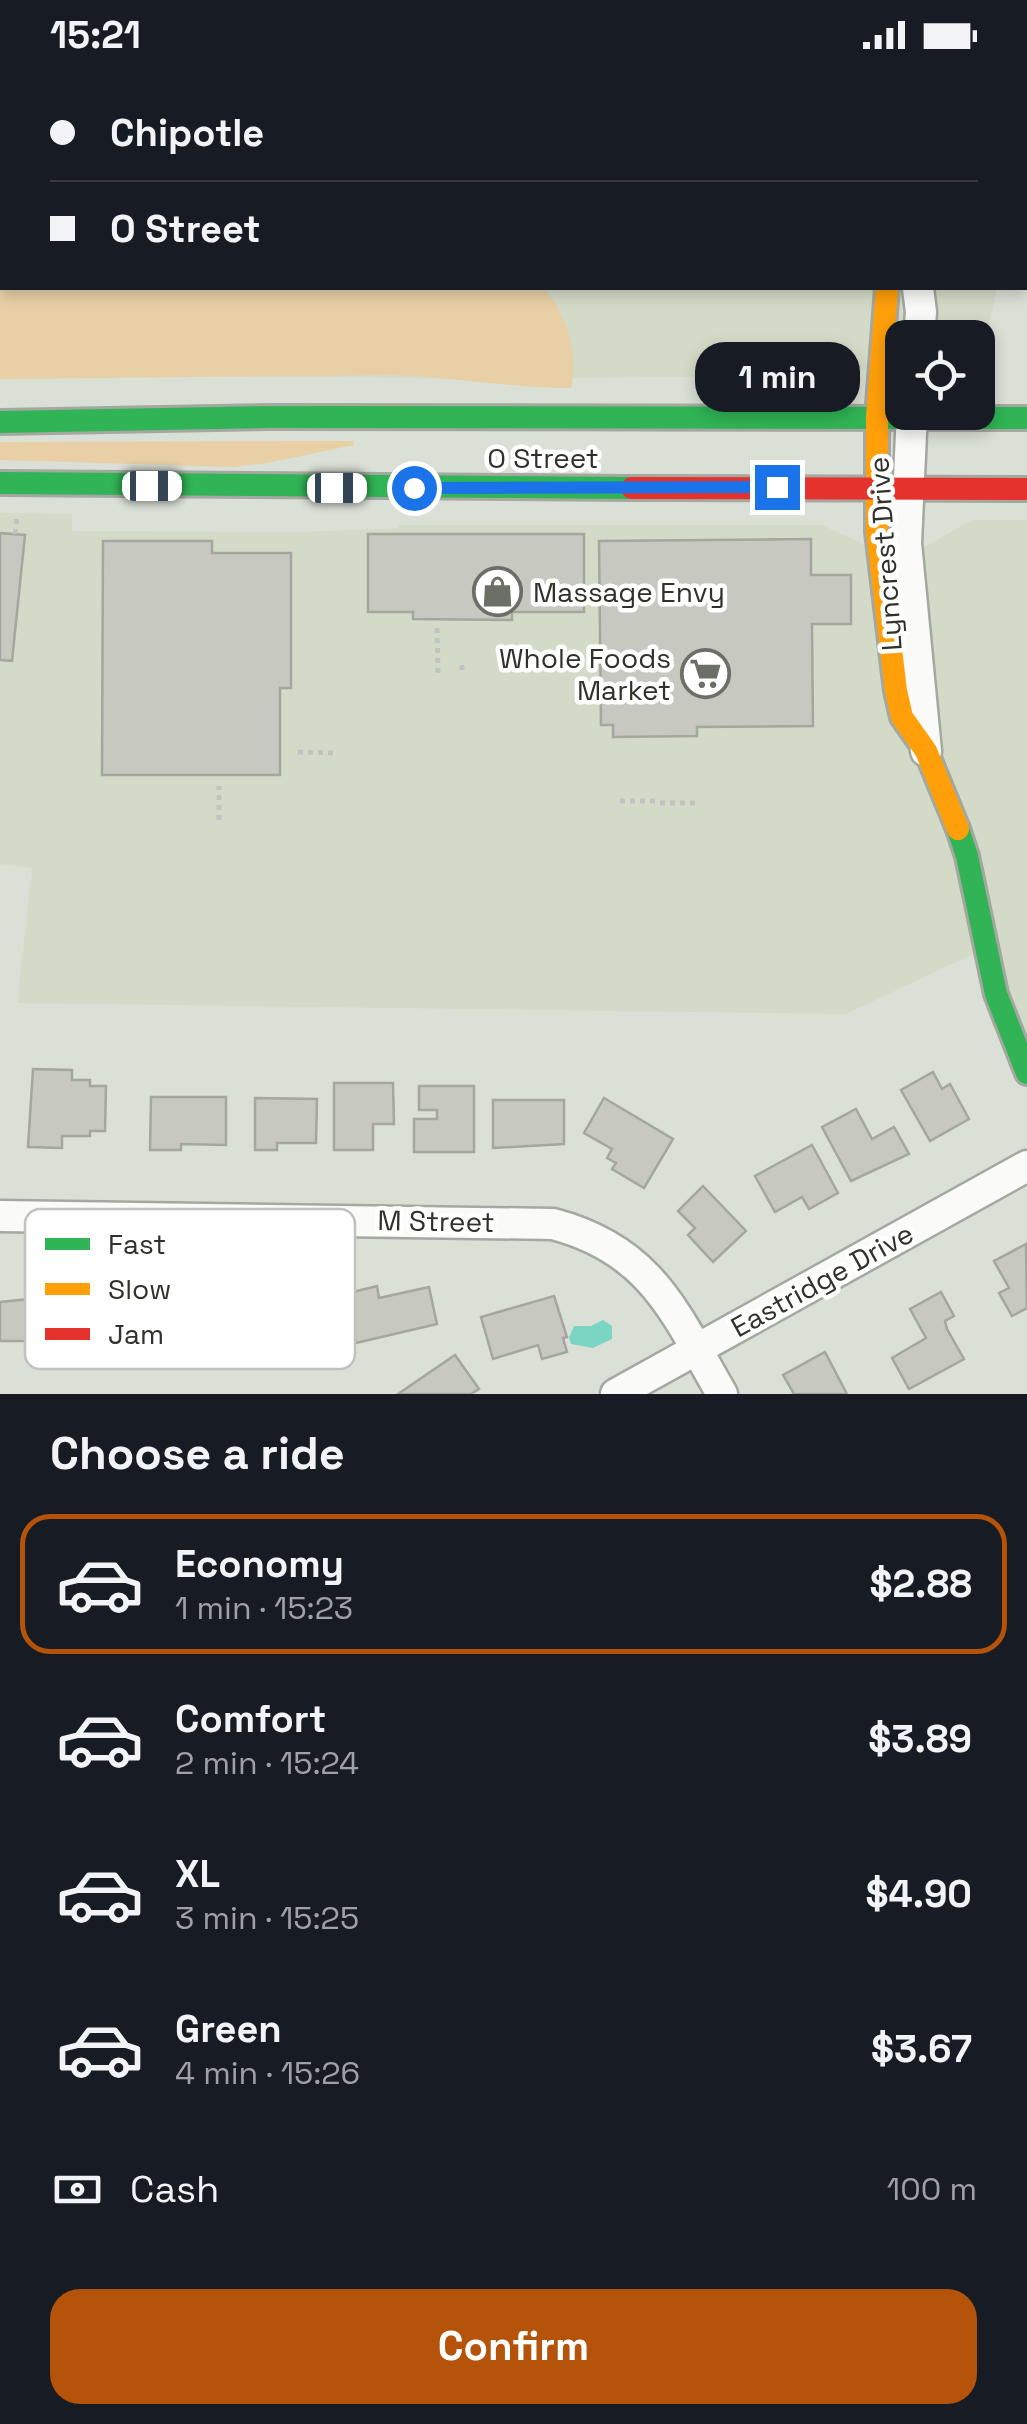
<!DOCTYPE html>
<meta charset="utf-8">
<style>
:root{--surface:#171b24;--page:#242831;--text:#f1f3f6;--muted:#9ea1a6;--line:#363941;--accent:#b45309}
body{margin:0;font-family:"Space Grotesk",sans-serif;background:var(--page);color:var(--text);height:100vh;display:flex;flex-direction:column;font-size:38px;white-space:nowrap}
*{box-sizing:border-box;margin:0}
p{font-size:32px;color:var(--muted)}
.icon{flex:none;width:55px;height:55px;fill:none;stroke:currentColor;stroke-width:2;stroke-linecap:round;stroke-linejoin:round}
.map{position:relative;height:1324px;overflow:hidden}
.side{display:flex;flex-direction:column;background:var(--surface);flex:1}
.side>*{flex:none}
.top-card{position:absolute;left:0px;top:0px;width:1028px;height:220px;box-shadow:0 5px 15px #0003;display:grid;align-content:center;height:220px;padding:0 50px;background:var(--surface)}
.tools{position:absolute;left:885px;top:250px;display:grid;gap:20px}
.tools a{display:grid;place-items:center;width:110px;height:110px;border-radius:20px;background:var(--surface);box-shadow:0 5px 15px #0003;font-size:50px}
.end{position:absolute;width:45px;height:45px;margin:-22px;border:12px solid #1a73e8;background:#fff;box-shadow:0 0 0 5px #fff}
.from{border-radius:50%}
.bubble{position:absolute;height:70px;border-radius:30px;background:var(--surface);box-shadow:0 5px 15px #0003;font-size:32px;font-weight:700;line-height:70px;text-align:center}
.car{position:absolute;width:30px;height:60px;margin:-30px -15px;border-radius:12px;box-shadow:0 0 8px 2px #0007;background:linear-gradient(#fff 24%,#345 0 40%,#fff 0 76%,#345 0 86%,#fff 0)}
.top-card b{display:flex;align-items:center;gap:35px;height:95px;font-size:38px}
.top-card b+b{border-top:2px solid var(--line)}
.top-card i{width:25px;height:25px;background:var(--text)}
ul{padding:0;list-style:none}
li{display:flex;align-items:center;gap:30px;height:140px;margin:0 20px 15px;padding:0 30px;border:5px solid transparent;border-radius:30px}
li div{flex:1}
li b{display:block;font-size:38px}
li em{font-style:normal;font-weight:700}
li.selected{border-color:var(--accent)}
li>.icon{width:90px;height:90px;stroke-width:1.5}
h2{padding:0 50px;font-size:45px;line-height:120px}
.pay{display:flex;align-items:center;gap:25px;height:110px;padding:0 50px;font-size:38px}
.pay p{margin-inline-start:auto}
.action{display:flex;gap:20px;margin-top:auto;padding:20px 50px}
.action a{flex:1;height:115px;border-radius:30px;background:var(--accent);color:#fff;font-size:40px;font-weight:700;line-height:115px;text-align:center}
.status{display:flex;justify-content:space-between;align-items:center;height:70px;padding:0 50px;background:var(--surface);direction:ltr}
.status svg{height:28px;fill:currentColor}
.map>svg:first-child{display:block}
.built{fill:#d3dbc8}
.green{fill:#e8cfa6}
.water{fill:#7ad5c3}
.building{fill:#c7c9c0;stroke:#a5a69d;stroke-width:2.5}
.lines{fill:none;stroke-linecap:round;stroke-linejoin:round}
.lane-casing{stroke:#a4a8a0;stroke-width:20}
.street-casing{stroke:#a4a8a0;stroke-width:35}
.fast-casing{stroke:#a4a8a0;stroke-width:28}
.slow-casing{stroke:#a4a8a0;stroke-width:28}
.jam-casing{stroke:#a4a8a0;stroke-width:28}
.path{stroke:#c2c2c0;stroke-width:5;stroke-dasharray:5 5;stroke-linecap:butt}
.lane{stroke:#fafaf9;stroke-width:15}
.street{stroke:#fafaf9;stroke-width:30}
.fast{stroke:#30b455;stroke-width:22}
.slow{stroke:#ff9f0a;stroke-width:22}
.jam{stroke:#e5322d;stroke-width:22}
.route{stroke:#1a73e8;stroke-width:12}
.labels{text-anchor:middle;stroke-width:9;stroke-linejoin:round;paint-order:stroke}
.street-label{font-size:28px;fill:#2e322a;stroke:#fff}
.poi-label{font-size:28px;fill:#2e322a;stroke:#fff;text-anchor:start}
.key{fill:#fff;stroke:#c0c2bf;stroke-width:2.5}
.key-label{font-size:28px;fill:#2e322a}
</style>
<div class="status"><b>15:21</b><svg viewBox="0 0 49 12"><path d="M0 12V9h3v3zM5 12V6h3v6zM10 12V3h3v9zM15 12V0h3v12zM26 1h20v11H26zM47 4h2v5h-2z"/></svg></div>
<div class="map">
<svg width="1027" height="1324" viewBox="0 0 1027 1324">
<rect width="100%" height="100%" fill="#dbe0d6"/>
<!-- built -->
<g class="built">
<polygon points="0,0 1027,0 1027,132 1025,2 2,2 2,218 997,218 979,301 978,268 902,268 902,300 824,299 763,306 510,309 0,304"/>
<polygon points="0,443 72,444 72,461 299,462 398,458 399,455 822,455 879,481 908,486 972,450 1027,450 1027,1003 984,879 846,944 17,933 32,798 0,794"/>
</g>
<!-- green -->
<g class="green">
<path d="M0,0L192,2H2V218H544C566,243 579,285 571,318C511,318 452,307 392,305L0,309Z"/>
<polygon points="353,371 354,375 268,393 233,397 0,390 0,372"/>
</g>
<!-- water -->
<polygon class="water" points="603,1250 612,1256 612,1269 593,1278 571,1274 569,1267 574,1256 591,1256"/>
<!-- building -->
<g class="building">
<polygon points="352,0 555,0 351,2"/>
<polygon points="0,463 25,465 12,591 0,590"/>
<polygon points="368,464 584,464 584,542 512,542 512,550 413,549 413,542 368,542"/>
<polygon points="811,469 811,505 851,505 851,554 812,554 813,656 697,657 697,666 613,667 613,655 601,655 599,471"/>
<polygon points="103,471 212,471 212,483 291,483 291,618 280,618 280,705 102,705"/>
<polygon points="33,999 72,1000 72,1010 90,1010 90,1016 106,1016 105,1061 90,1061 90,1066 62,1066 62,1078 28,1077"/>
<polygon points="933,1002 942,1019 950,1014 969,1049 930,1071 901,1020"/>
<polygon points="334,1013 393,1013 394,1054 373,1054 373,1080 334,1080"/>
<polygon points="419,1016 474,1016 474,1082 414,1082 414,1049 437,1049 437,1040 419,1040"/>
<polygon points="151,1027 226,1027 226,1075 181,1074 181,1080 150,1080"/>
<polygon points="255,1028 317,1029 316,1073 277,1073 277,1080 255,1080"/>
<polygon points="604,1028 673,1069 644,1118 612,1099 616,1093 607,1088 612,1079 584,1063"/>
<polygon points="493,1030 564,1030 564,1074 493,1078"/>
<polygon points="856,1039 872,1069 894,1057 909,1084 851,1111 822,1057"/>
<polygon points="812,1075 838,1123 809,1139 802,1127 775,1142 755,1106"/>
<polygon points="703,1116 746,1161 713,1192 688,1165 695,1158 678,1141"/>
<polygon points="1026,1174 1027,1238 1012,1246 999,1223 1009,1218 994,1191"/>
<polygon points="377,1216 379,1228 429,1217 437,1254 356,1273 345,1224"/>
<polygon points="29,1219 64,1219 63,1271 0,1271 0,1232 29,1229"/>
<polygon points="941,1222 954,1246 945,1251 947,1259 964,1289 909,1319 892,1288 926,1268 910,1239"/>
<polygon points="554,1226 567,1267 563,1268 567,1282 542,1289 538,1275 493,1289 481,1247"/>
<polygon points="825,1282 847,1324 794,1324 783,1305"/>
<polygon points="455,1285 479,1319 471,1324 398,1324"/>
</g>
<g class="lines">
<defs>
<polyline id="lane" points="857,0 858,2"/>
<g id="street">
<polyline points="1025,172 1027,173"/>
<polyline points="918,218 921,242 919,268"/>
<polyline points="912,342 906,473 926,681"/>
<path d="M0,1146L553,1154C652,1180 675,1243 722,1324"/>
<polyline points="616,1324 1027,1096"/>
</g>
<g id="fast">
<polyline points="0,352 269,347 1027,348"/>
<polyline points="0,413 632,418"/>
<polyline points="958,759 967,786 996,924 1027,1003"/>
</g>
<polyline id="slow" points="887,218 877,347 877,462 896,621 902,647 926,681 958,759"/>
<polyline id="jam" points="632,418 1027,419"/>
</defs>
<!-- lane casing -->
<use href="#lane" class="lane-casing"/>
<!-- street casing -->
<use href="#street" class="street-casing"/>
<!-- fast casing -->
<use href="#fast" class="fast-casing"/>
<!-- slow casing -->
<use href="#slow" class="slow-casing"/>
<!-- jam casing -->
<use href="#jam" class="jam-casing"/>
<!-- path -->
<g class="path">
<polyline points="15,464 17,446"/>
<polyline points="437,558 438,604"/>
<polyline points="462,595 462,604"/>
<polyline points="298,682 338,683"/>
<polyline points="620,731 660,731"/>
<polyline points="660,733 700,733"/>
<polyline points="219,750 219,716"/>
</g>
<!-- lane -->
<use href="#lane" class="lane"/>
<!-- street -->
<use href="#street" class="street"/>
<!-- fast -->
<use href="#fast" class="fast"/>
<!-- slow -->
<use href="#slow" class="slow"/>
<!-- jam -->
<use href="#jam" class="jam"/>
</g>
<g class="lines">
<!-- route -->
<polyline class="route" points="414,418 777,417"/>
</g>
<!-- icons -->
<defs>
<symbol id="shop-ring" viewBox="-11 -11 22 22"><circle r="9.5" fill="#fff" stroke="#6b6f66" stroke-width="1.5"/><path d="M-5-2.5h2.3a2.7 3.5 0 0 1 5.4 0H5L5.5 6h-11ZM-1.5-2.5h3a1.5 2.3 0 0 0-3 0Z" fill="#6b6f66"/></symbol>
<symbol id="supermarket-ring" viewBox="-11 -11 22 22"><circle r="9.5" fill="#fff" stroke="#6b6f66" stroke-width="1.5"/><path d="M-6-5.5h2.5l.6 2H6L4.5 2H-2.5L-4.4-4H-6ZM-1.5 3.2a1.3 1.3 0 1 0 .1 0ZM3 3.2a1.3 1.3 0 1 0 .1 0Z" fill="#6b6f66"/></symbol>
</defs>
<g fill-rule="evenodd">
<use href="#shop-ring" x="470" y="494" width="55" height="55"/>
<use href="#supermarket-ring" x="678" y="576" width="55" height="55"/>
</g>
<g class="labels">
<!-- street labels -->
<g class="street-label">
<text x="543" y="398">O Street</text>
<text transform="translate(885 484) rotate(-94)" y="10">Lyncrest Drive</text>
<text transform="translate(436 1151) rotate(1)" y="10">M Street</text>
<text transform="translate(822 1210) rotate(-29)" y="10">Eastridge Drive</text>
</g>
<!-- poi labels -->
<g class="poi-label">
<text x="533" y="532">Massage Envy</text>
<text x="671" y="598" text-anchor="end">Whole Foods<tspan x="671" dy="32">Market</tspan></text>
</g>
</g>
<!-- legend -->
<rect x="25" y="1139" width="330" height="160" rx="15" class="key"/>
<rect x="45" y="1168" width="45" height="12" fill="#30b455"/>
<rect x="45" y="1213" width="45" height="12" fill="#ff9f0a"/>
<rect x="45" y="1258" width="45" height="12" fill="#e5322d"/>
<g class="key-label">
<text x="108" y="1184">Fast</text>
<text x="108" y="1229">Slow</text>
<text x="108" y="1274">Jam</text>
</g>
</svg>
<div class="tools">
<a><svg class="icon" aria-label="locate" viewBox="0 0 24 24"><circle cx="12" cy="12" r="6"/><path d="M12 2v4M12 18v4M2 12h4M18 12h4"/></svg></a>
</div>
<i class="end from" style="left:414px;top:418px"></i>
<i class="end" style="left:777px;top:417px"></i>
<div class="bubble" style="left:695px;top:272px;width:165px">1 min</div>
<i class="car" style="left:152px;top:416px;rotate:90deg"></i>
<i class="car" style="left:337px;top:418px;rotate:90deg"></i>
<div class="top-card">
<b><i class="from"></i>Chipotle</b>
<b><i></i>O Street</b>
</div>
</div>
<section class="side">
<h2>Choose a ride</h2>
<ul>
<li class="selected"><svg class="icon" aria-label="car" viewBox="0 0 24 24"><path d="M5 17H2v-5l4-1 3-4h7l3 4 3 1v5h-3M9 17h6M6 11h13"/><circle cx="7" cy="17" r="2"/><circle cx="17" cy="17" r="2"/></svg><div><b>Economy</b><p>1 min · 15:23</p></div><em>$2.88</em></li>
<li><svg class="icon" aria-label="car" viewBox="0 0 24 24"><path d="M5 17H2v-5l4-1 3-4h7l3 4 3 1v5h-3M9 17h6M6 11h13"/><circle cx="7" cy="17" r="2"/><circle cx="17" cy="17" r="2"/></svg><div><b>Comfort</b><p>2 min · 15:24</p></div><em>$3.89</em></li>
<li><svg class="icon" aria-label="car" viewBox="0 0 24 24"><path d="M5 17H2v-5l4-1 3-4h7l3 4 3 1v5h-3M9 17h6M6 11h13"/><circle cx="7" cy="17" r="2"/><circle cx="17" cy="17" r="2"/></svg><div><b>XL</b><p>3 min · 15:25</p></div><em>$4.90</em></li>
<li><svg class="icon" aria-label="car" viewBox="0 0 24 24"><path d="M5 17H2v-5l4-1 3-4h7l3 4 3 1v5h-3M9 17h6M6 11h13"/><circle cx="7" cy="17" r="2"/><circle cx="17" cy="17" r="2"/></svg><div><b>Green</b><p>4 min · 15:26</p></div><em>$3.67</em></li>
</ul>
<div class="pay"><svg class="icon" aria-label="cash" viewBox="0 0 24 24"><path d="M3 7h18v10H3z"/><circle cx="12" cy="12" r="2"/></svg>Cash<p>100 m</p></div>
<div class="action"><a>Confirm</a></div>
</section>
